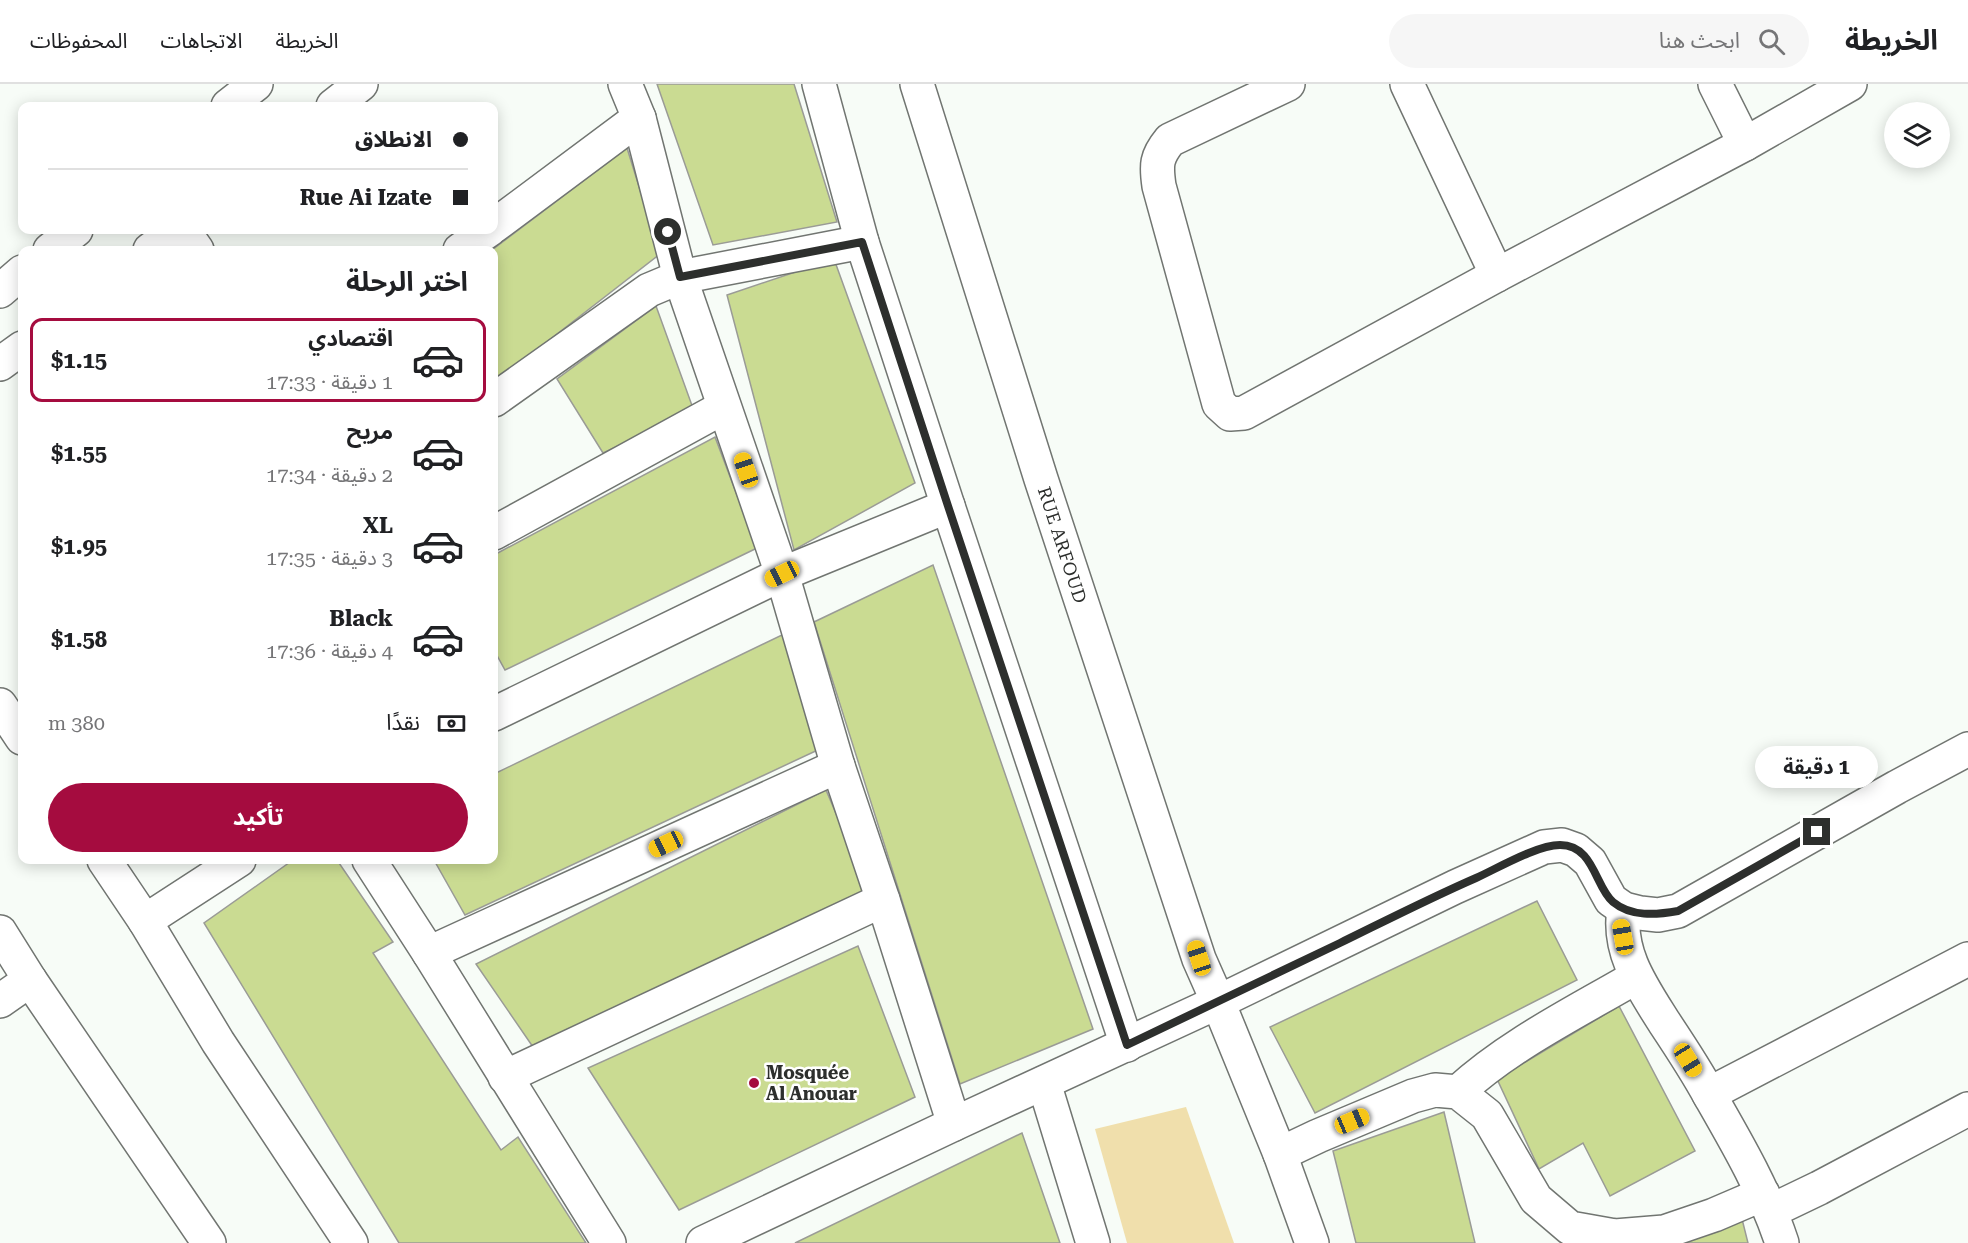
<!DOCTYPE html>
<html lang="ar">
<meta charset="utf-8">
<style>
:root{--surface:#fff;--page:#f6f6f6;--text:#202124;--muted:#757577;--line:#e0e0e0;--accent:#a50c3f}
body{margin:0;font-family:"Roboto Serif","Noto Sans Arabic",serif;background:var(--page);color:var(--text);direction:rtl;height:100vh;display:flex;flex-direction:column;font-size:22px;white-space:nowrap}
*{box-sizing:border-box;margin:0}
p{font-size:20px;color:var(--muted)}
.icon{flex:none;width:33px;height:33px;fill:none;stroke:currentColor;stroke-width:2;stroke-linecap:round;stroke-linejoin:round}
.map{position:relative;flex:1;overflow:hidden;direction:ltr}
.side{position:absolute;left:18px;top:162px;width:480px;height:618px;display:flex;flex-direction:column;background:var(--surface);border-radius:12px;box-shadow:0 3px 15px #0003;direction:rtl}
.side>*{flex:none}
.guide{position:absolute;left:18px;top:18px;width:480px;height:132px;border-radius:12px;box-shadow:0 3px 15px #0003;direction:rtl;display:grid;align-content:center;height:132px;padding:0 30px;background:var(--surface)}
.buttons{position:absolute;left:1884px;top:18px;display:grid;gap:12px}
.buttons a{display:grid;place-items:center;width:66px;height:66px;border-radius:50%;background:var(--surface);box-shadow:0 3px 15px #0003;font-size:30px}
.end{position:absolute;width:27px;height:27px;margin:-14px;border:8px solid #2d2f2d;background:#fff;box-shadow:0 0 0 3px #fff}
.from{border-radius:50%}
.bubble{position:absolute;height:42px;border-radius:21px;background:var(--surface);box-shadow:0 3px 15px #0003;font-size:20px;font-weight:700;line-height:42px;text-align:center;direction:rtl}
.car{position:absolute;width:18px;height:36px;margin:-18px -9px;border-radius:8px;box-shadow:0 0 4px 2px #0007;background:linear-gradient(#f5c518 24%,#345 0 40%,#f5c518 0 76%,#345 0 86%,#f5c518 0)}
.guide b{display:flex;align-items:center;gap:21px;height:57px;font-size:22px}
.guide b+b{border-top:2px solid var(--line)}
.guide i{width:15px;height:15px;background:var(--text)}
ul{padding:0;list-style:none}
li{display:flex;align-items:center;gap:18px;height:84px;margin:0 12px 9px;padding:0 18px;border:3px solid transparent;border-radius:12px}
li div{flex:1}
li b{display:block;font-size:22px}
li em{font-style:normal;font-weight:700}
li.on{border-color:var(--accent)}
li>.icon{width:54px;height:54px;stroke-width:1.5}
h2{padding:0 30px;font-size:27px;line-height:72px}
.pay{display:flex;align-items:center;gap:15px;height:66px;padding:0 30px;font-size:22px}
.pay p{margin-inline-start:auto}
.primary-button{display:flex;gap:12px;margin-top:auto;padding:12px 30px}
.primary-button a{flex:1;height:69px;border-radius:36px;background:var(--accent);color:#fff;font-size:24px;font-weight:700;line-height:69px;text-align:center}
header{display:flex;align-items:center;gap:36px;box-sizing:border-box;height:84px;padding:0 30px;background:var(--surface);border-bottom:2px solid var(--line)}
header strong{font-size:28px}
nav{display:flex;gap:33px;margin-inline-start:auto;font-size:21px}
.search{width:420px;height:54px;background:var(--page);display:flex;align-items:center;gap:15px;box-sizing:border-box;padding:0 21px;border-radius:33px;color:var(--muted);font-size:22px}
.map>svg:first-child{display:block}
.green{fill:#f0dfac}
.building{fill:#cadb92;stroke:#9a9b96;stroke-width:1.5}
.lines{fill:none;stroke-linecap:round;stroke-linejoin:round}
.minor-casing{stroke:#717571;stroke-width:36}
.tertiary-casing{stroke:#717571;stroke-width:36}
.minor{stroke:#fff;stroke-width:33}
.tertiary{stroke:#fff;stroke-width:33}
.route{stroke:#2d2f2d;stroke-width:8}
.poi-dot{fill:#a50c3f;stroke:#fff;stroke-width:2}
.labels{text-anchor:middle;stroke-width:5;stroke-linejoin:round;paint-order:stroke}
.street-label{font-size:18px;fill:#2d2f2d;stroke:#fff}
.poi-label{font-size:18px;font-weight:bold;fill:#2d2f2d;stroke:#fff;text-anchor:start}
</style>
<header>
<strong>الخريطة</strong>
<div class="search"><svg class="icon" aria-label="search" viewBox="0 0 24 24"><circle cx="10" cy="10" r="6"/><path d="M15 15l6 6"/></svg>ابحث هنا</div>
<nav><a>الخريطة</a><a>الاتجاهات</a><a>المحفوظات</a></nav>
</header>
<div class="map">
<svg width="1968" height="1159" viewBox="0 0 1968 1159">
<rect width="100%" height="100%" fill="#f7fcf7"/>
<!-- green -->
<polygon class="green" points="1186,1023 1234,1159 1127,1159 1095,1045"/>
<!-- building -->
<g class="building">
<polygon points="657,0 794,0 837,138 713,161"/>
<polygon points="627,64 660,170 494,299 492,166"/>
<polygon points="834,175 915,399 794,466 727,211"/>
<polygon points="656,222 694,327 603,369 557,295"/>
<polygon points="715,353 757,464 505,586 494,566 494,471"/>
<polygon points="933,481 1093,945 960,1000 814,538"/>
<polygon points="786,549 822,664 465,831 434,776 494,776 494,690"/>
<polygon points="826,706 869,807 533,963 476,880"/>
<polygon points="293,776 337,776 393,858 373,869 501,1066 518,1053 586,1159 399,1159 204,839"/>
<polygon points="1537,817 1577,896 1315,1029 1270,943"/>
<polygon points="858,862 915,1013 679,1126 588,984"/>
<polygon points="1619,922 1695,1067 1610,1112 1583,1059 1539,1085 1497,995"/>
<polygon points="1444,1028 1475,1159 1356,1159 1333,1067"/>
<polygon points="1022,1049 1060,1159 795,1159"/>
<polygon points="1742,1135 1748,1159 1668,1159"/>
</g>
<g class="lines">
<defs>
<g id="minor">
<polyline points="625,0 639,34 680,193 782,490 838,682 883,816 954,1040"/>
<path d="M1288,0L1170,56C1156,73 1156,81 1159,102L1219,320L1230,330L1244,329L1497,191L1745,60L1850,0"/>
<polyline points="1407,0 1497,191"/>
<polyline points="1715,0 1745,60"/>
<polyline points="494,142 639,34"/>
<polyline points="183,146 197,166"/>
<polyline points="460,166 489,146"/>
<polyline points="494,316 649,206 680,193 862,158"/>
<polyline points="494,449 724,323"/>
<polyline points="494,630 782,490 948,422"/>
<polyline points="369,776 429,869 609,1159"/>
<path d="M1624,825C1617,868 1642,903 1664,938C1680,962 1696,986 1710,1012C1737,1059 1765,1107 1782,1159"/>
<polyline points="145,837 239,776"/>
<polyline points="429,869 838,682"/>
<polyline points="0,917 30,896"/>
<polyline points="1218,918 1280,1070 1312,1159"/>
<polyline points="505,993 883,816"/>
<polyline points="1044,999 1093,1159"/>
<path d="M1458,1008C1509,961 1576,928 1636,893"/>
<polyline points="1709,1010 1968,875"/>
<polyline points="1280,1070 1318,1052 1413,1012 1435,1006 1458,1008 1487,1031 1536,1115 1570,1144 1615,1152 1664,1148 1714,1131 1763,1110"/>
<polyline points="1771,1127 1819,1104 1968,1025"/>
</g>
<g id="tertiary">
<polyline points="819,0 862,158 948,422 1127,961"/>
<polyline points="917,0 1041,395 1199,875 1218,918"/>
<polyline points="228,22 256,0"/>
<polyline points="333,22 361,0"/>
<polyline points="50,166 76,146"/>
<polyline points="150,166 178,146"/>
<polyline points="0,207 22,188"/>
<polyline points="0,280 22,264"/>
<polyline points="0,621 22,654"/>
<polyline points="104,776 145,837 218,958 351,1159"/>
<polyline points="0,848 30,896 209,1159"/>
<polyline points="703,1159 954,1040 1218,918 1455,803 1544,763 1562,761 1576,766 1590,778 1611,816 1624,825 1640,829 1658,831 1678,827 1897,703 1968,665"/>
</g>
</defs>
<!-- minor casing -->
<use href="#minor" class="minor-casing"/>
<!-- tertiary casing -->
<use href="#tertiary" class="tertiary-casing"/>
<!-- minor -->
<use href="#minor" class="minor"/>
<!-- tertiary -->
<use href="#tertiary" class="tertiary"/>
</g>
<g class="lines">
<!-- route -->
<path class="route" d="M668,148L680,193L862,158L948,422L1127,961C1198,927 1269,893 1340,859C1385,837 1430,814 1476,794C1498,784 1537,761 1560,761C1594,761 1595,803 1613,818C1631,833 1656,831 1678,827L1817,748"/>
</g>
<!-- markers -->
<circle class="poi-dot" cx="754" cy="999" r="6"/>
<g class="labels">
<!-- street labels -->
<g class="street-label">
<text transform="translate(1062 461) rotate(72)" y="6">RUE ARFOUD</text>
</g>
<!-- poi labels -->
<g class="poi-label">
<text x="766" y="995">Mosquée<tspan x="766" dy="21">Al Anouar</tspan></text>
</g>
</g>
</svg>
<div class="buttons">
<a><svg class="icon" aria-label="layers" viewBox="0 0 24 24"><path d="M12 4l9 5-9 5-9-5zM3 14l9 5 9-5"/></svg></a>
</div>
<i class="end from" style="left:668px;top:148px"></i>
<i class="end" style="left:1817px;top:748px"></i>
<div class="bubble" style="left:1755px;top:662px;width:123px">1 دقيقة</div>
<i class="car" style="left:746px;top:386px;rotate:341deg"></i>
<i class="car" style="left:782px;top:490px;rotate:244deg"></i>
<i class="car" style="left:666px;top:760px;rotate:245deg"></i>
<i class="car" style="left:1623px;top:853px;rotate:350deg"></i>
<i class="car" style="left:1199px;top:874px;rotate:342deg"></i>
<i class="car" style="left:1688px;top:976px;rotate:148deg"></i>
<i class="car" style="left:1352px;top:1037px;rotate:67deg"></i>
<div class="guide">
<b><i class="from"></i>الانطلاق</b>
<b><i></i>Rue Ai Izate</b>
</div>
<section class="side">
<h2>اختر الرحلة</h2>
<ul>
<li class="on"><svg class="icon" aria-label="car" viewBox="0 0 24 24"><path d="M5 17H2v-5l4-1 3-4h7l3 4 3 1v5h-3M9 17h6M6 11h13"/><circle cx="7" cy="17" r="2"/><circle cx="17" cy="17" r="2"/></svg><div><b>اقتصادي</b><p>1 دقيقة · 17:33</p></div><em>$1.15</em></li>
<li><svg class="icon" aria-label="car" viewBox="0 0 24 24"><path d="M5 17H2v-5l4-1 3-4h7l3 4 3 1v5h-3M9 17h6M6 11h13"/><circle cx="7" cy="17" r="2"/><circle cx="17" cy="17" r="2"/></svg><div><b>مريح</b><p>2 دقيقة · 17:34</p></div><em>$1.55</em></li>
<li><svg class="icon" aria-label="car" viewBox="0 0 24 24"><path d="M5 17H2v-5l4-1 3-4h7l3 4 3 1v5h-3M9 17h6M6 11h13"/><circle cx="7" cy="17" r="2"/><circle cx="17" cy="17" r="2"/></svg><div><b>XL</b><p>3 دقيقة · 17:35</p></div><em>$1.95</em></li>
<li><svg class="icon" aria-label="car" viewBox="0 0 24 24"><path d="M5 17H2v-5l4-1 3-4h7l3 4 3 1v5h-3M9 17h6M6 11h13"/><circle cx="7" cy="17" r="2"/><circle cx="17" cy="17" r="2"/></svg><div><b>Black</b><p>4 دقيقة · 17:36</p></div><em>$1.58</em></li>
</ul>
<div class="pay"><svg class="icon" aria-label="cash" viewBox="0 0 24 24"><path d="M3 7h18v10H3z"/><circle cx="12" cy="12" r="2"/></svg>نقدًا<p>380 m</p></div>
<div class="primary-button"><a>تأكيد</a></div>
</section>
</div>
